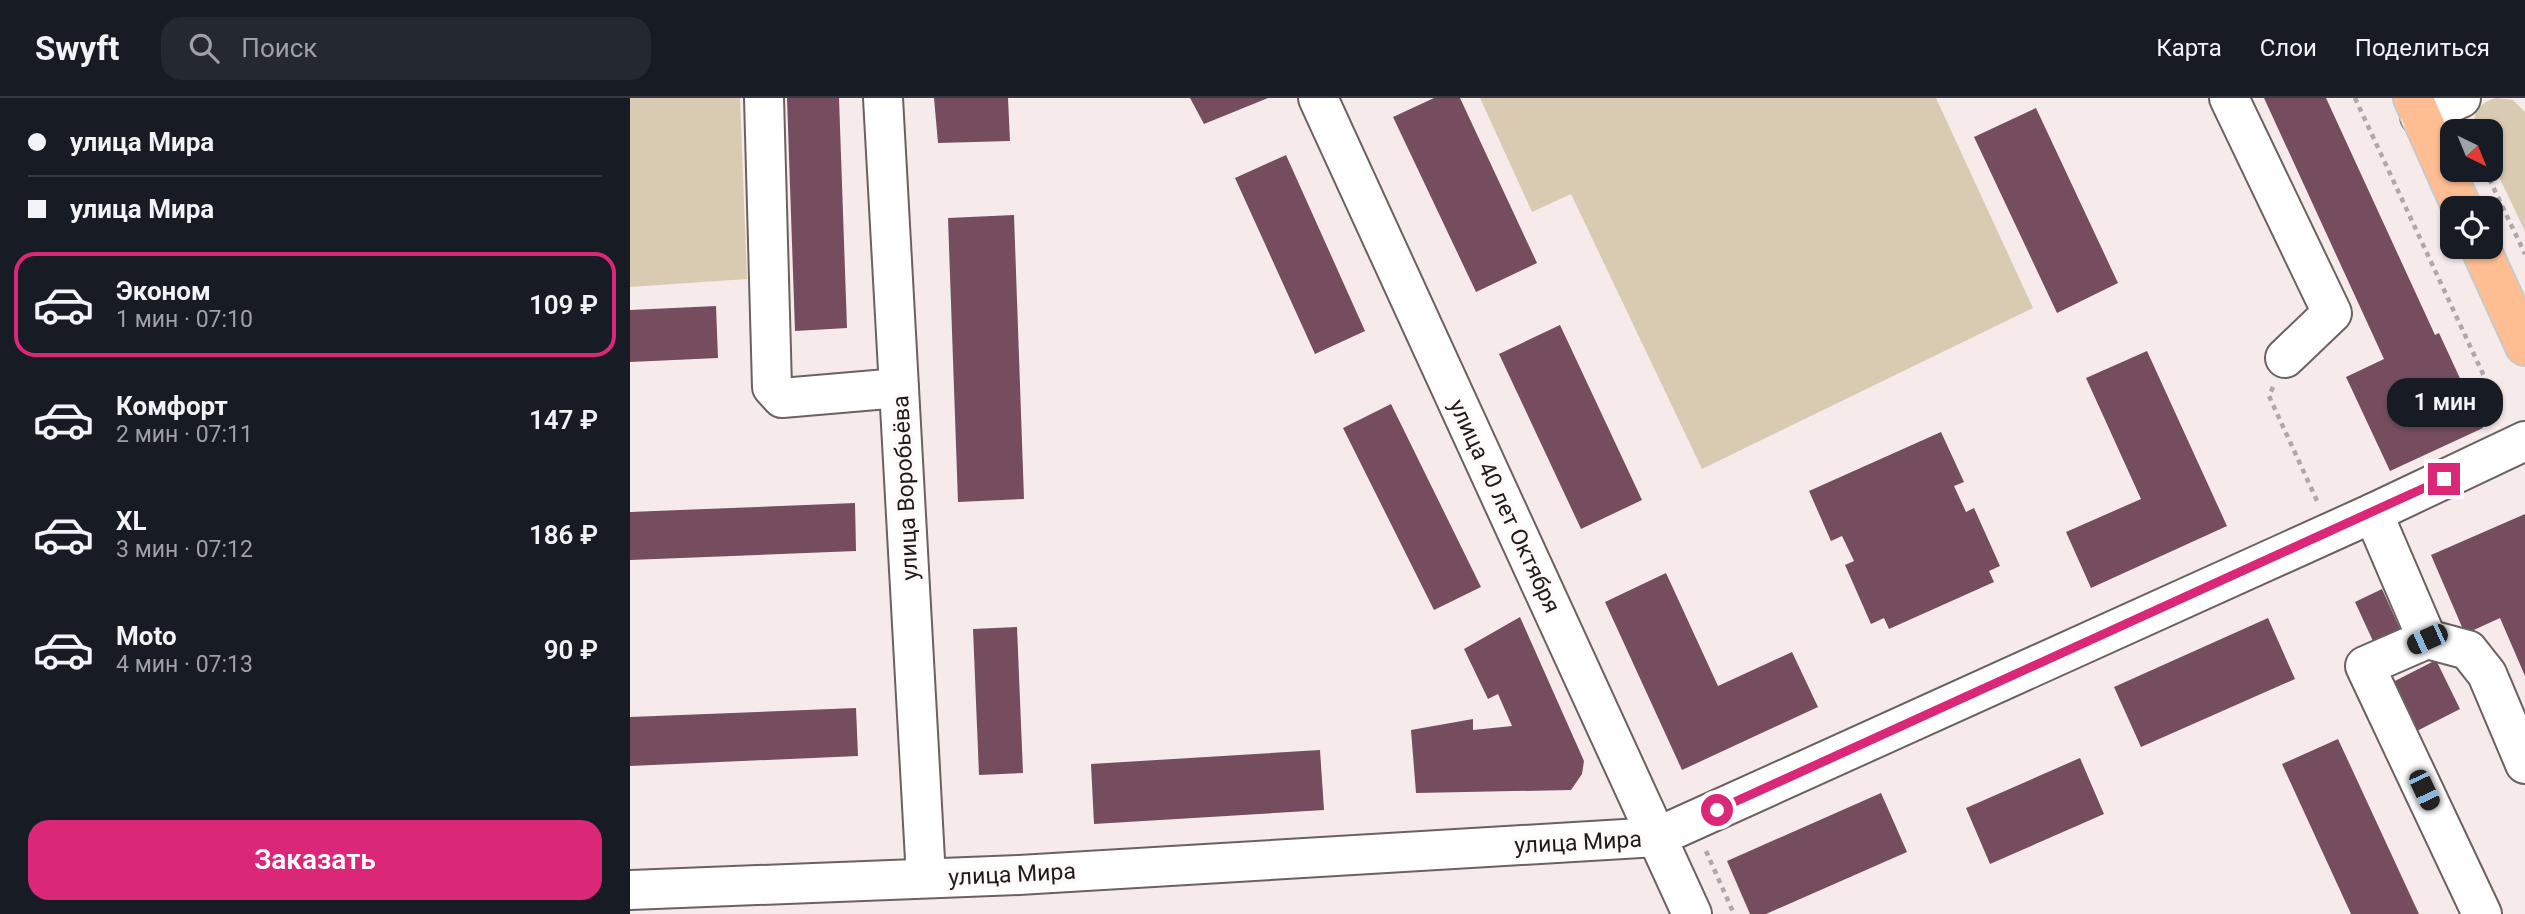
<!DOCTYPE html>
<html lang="ru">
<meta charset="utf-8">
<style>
:root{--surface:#171b24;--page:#242831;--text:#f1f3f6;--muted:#9ea1a6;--line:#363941;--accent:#db2777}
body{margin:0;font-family:Roboto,sans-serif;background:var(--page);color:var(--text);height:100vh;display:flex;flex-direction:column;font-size:26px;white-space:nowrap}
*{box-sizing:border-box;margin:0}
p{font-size:23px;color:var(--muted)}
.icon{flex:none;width:38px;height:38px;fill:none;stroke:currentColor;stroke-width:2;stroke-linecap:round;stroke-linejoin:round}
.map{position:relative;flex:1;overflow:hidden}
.panel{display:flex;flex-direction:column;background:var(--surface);width:630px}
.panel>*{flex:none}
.guide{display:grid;align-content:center;height:154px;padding:0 28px;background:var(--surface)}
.needle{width:46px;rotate:137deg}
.fabs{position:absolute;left:1810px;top:21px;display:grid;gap:14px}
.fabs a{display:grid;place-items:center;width:63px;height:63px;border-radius:14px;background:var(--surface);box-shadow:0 2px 5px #0004;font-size:35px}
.end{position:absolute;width:32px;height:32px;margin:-16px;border:9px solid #db2777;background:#fff;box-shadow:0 0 0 4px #fff}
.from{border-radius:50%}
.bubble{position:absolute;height:49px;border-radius:21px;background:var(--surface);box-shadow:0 2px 5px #0004;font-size:23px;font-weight:600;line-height:49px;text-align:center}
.car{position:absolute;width:21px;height:42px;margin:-21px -10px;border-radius:9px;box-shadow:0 0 5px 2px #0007;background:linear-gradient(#222 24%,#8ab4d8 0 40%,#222 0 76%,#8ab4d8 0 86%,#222 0)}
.guide b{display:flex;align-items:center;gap:24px;height:66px;font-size:26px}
.guide b+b{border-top:2px solid var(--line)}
.guide i{width:18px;height:18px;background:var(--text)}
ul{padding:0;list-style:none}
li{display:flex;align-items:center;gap:21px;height:105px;margin:0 14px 10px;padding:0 14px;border:4px solid transparent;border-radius:21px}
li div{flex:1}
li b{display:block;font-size:26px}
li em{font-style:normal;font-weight:600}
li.current{border-color:var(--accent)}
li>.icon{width:63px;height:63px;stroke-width:1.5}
.primary-button{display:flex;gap:14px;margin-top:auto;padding:14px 28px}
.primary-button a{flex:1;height:80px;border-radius:21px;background:var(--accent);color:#fff;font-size:28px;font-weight:600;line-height:80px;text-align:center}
header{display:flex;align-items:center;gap:42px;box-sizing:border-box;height:98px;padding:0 35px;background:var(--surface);border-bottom:2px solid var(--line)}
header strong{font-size:33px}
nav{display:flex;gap:38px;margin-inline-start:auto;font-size:24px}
.search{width:490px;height:63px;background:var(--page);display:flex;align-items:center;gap:18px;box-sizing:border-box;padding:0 24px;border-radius:21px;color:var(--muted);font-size:26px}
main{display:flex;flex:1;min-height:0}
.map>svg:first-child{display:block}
.green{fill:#d9cbb2}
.building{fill:#754d5f}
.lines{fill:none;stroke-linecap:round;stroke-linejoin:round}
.minor-casing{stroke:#6a6160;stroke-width:42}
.major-casing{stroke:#c9c8c8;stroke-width:42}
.path{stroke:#b0a7a6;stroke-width:4.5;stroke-dasharray:5 5;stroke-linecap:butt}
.minor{stroke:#fff;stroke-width:38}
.major{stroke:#febe92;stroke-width:38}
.route{stroke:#db2777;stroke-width:9}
.labels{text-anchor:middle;stroke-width:7;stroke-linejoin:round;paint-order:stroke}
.street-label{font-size:23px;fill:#1f1b1b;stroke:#fefafa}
</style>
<header>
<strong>Swyft</strong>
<div class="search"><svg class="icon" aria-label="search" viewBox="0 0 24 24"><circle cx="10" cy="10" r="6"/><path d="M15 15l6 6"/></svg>Поиск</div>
<nav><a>Карта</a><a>Слои</a><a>Поделиться</a></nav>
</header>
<main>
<section class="panel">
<div class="guide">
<b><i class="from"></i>улица Мира</b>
<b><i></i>улица Мира</b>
</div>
<ul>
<li class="current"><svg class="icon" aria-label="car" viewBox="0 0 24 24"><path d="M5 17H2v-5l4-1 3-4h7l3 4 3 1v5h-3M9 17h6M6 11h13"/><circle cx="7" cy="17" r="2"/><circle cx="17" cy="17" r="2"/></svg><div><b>Эконом</b><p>1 мин · 07:10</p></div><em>109 ₽</em></li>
<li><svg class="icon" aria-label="car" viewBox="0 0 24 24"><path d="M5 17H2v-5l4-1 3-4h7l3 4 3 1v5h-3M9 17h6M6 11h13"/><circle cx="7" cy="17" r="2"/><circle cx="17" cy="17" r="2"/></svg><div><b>Комфорт</b><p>2 мин · 07:11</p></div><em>147 ₽</em></li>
<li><svg class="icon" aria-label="car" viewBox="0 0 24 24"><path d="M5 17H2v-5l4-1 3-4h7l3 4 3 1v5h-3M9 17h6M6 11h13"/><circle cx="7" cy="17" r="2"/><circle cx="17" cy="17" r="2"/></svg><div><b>XL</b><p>3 мин · 07:12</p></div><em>186 ₽</em></li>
<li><svg class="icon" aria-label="car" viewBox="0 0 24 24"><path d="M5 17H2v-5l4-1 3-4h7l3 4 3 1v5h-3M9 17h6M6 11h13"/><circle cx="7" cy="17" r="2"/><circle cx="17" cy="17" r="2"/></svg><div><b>Moto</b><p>4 мин · 07:13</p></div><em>90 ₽</em></li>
</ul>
<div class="primary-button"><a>Заказать</a></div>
</section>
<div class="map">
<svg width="1895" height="816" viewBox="0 0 1895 816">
<rect width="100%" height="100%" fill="#f6ebea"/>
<!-- green -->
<g class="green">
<polygon points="0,0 110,0 117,181 0,189"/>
<polygon points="850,0 1306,0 1403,210 1072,371 941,96 902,114"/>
<path d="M1867,0L1883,2L1895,14V133L1860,60V33H1847C1839,16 1850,4 1867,0Z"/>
</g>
<!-- building -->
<g class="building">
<polygon points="157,0 209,0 217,230 165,233"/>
<polygon points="304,0 378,0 380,43 308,45"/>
<polygon points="560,0 638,0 574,26"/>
<polygon points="804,0 830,0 907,165 846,194 763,19"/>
<polygon points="1634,0 1696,0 1805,237 1809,235 1853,330 1760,373 1716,279 1754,261"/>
<polygon points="1406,10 1488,185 1427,215 1344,39"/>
<polygon points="656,57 735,233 685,256 605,80"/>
<polygon points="384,117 394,401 328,404 318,120"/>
<polygon points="86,208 88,260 0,264 0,212"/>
<polygon points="930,227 1012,402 951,431 869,256"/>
<polygon points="1517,253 1597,428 1461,490 1436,434 1511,401 1456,280"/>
<polygon points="761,306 851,489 804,512 713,330"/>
<polygon points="1311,334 1334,384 1324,388 1336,414 1344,410 1370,468 1359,473 1364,484 1259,531 1254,520 1241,526 1215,467 1224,463 1212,438 1201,443 1179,393"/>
<polygon points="225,405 226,453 0,462 0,414"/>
<polygon points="1895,416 1895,578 1870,520 1835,536 1801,457"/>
<polygon points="1036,475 1088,588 1162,554 1188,609 1052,672 975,504"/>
<polygon points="1752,491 1775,542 1748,554 1725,504"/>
<polygon points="890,519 954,663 952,676 941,692 786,695 781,632 843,621 843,632 882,628 868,596 858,601 834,551"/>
<polygon points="1638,520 1665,581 1511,649 1484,589"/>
<polygon points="387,529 393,675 349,677 343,531"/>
<polygon points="1806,562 1830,611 1781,636 1757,587"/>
<polygon points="226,610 228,658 0,668 0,619"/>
<polygon points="1708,641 1789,816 1721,816 1652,666"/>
<polygon points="690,652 694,712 464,726 461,666"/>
<polygon points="1450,660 1474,716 1360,766 1336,710"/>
<polygon points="1251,695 1277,754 1136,816 1120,816 1097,763"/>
</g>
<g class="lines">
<defs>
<g id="minor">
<polyline points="134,0 142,289 152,300 269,290"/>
<polyline points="253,0 296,780"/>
<polyline points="688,0 1062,816"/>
<polyline points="1599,0 1702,215 1655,260"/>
<polyline points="1790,18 1831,0"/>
<polyline points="1743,415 1797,541 1838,552 1857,576 1895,666"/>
<polyline points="1797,541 1735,568 1852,816"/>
<polyline points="0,792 389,777 1027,739 1743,415 1895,343"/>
</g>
<g id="major">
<polyline points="1783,0 1832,110"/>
<polyline points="1850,149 1895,248"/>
</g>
</defs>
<!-- minor casing -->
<use href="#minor" class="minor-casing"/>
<!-- major casing -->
<use href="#major" class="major-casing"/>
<!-- path -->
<g class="path">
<polyline points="1725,0 1872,317"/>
<polyline points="1855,72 1895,156"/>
<polyline points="1643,289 1639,298 1688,405"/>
<polyline points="1076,753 1104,816"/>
</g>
<!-- minor -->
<use href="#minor" class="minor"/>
<!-- major -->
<use href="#major" class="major"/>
</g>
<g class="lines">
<!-- route -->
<polyline class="route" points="1087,712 1814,381"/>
</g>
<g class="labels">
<!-- street labels -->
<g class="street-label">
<text transform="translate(275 390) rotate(-93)" y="8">улица Воробьёва</text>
<text transform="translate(875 408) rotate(65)" y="8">улица 40 лет Октября</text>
<text transform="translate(948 744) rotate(-3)" y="8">улица Мира</text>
<text transform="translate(382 776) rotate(-3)" y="8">улица Мира</text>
</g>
</g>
</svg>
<div class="fabs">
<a><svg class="needle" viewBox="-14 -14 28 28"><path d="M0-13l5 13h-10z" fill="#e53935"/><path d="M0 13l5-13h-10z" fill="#9ea1a6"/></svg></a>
<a><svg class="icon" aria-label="locate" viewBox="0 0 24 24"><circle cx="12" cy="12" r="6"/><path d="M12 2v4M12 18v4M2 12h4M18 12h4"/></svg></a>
</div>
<i class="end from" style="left:1087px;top:712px"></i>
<i class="end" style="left:1814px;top:381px"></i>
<div class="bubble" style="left:1757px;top:280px;width:116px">1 мин</div>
<i class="car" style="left:1797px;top:541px;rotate:246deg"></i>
<i class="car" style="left:1794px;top:692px;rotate:155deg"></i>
</div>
</main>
